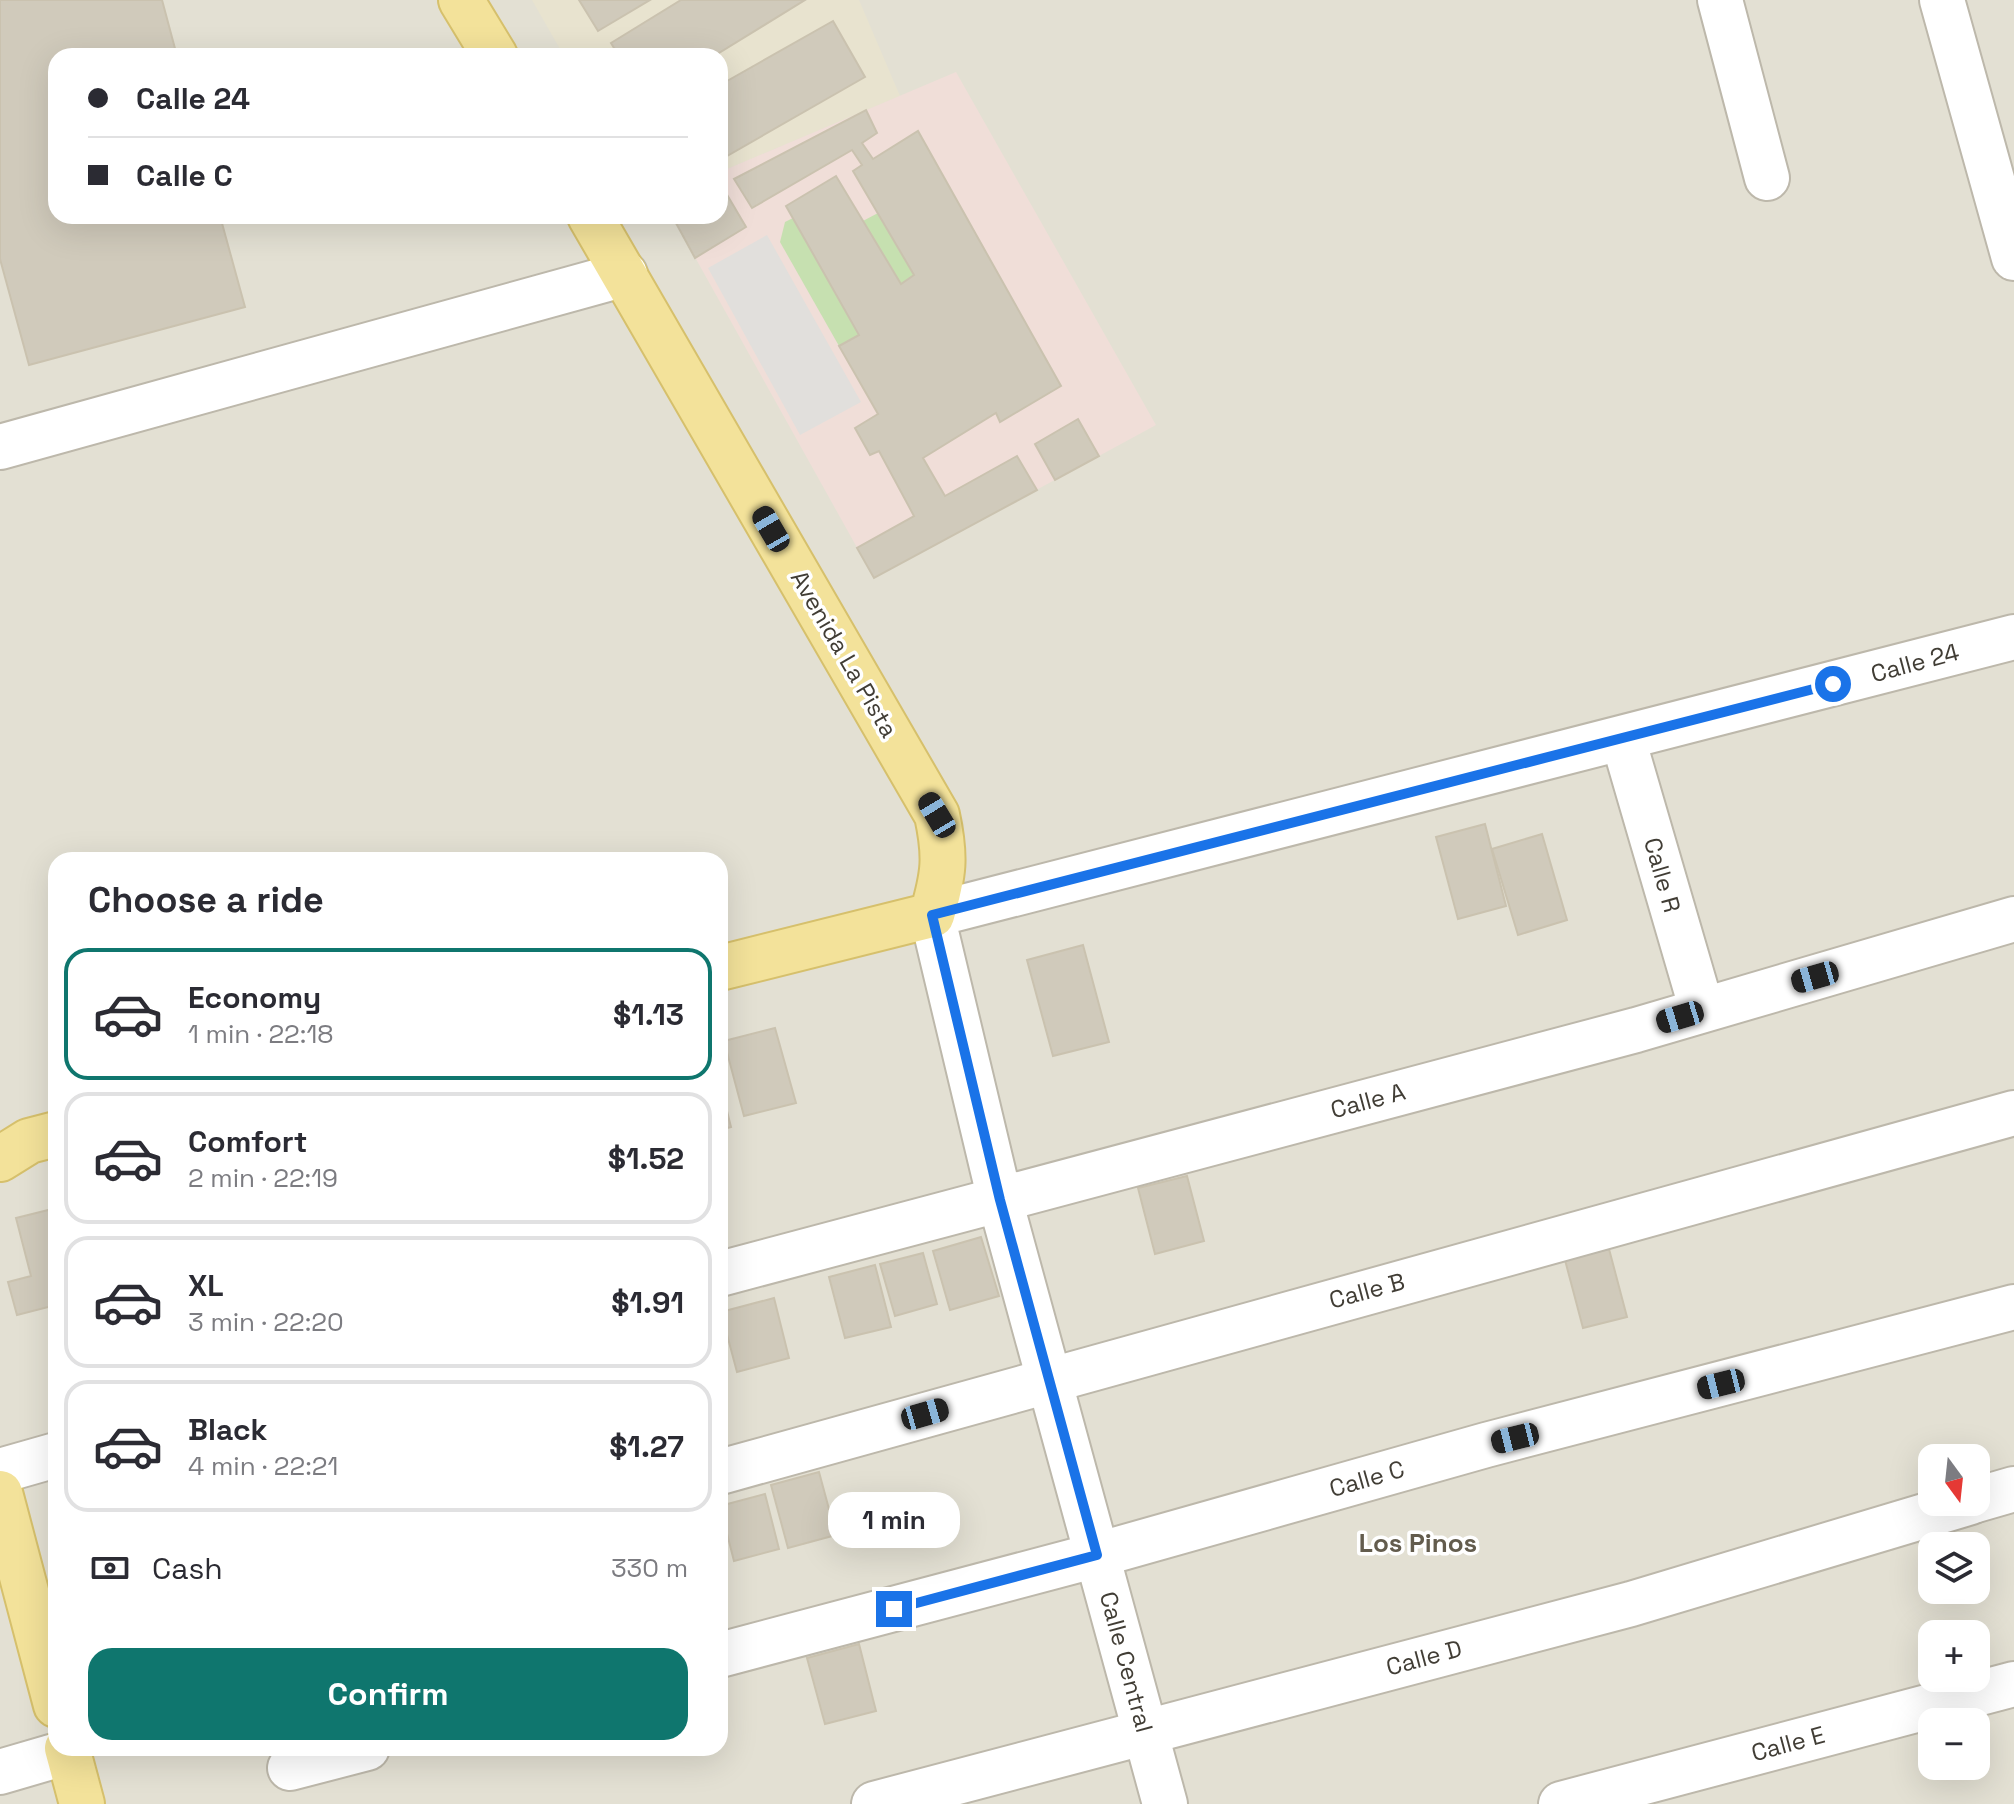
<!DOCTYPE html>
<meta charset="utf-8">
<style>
:root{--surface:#fff;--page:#f7f7f7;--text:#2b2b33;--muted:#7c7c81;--line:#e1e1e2;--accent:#0f766e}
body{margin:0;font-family:"Space Grotesk",sans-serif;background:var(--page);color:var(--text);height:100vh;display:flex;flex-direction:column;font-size:30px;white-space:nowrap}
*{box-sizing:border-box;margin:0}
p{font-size:26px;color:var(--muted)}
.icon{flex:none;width:44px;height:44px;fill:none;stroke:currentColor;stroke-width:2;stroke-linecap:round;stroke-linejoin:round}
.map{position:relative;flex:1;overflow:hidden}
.panel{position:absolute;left:48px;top:852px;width:680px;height:904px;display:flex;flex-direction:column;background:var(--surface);border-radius:24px;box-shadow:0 8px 32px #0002}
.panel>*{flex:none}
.guide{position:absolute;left:48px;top:48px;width:680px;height:176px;border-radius:24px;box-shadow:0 8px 32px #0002;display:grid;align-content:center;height:176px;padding:0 40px;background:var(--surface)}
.needle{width:52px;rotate:165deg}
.buttons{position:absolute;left:1918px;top:1444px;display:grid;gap:16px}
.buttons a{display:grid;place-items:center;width:72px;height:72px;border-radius:16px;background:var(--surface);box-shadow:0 8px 32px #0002;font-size:40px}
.end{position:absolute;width:36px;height:36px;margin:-18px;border:10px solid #1a73e8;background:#fff;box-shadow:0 0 0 4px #fff}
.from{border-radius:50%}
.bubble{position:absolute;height:56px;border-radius:24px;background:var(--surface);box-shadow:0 8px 32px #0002;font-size:26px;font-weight:700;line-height:56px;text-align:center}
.car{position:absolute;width:24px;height:48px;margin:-24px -12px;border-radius:10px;box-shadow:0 0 6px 2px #0007;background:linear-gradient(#222 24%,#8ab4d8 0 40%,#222 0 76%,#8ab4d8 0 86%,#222 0)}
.guide b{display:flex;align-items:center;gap:28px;height:76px;font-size:30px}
.guide b+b{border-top:2px solid var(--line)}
.guide i{width:20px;height:20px;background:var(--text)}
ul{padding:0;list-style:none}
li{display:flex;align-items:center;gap:24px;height:132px;margin:0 16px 12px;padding:0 24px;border:4px solid var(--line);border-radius:24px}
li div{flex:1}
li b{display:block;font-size:30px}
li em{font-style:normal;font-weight:700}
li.on{border-color:var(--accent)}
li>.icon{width:72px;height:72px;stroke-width:1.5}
h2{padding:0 40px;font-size:36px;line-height:96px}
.pay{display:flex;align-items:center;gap:20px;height:88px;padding:0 40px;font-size:30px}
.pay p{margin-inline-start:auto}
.button{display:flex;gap:16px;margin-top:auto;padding:16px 40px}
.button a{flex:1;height:92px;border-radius:24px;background:var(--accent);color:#fff;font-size:32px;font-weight:700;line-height:92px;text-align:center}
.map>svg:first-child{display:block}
.residential{fill:#e3e0d3;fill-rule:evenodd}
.education{fill:#e8e3cf}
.medical{fill:#f0ded8}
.green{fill:#c6e0b0}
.parking{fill:#e1dfdc}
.building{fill:#d0cabb;stroke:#cac2af;stroke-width:2}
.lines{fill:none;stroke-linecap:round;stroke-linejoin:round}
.minor-casing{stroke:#bdb8ab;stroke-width:48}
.major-casing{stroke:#d6c06c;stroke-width:48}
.minor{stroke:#fff;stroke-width:44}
.major{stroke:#f3e29a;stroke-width:44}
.route{stroke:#1a73e8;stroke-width:10}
.labels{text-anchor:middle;stroke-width:7;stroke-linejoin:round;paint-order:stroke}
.street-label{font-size:24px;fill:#413d35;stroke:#fff}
.neighbourhood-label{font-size:26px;font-weight:bold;fill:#635c4d;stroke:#fff}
</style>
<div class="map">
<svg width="2014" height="1804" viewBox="0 0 2014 1804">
<rect width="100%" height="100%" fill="#f0ede4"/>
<!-- residential -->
<path class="residential" d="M0,0H2014V1804H0ZM56,56H720V216H56ZM56,860H720V1748H56ZM1932,1458H1976V1502H1932ZM1932,1546H1976V1590H1932ZM1932,1634H1976V1678H1932ZM1932,1722H1976V1766H1932Z"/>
<!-- education -->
<polygon class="education" points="532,0 859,0 900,96 720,172 720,56 564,56"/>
<!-- medical -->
<polygon class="medical" points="956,72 1156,425 874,578 672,216 720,216 720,172"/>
<!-- green -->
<g class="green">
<polygon points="878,213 914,275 901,284 861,222"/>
<polygon points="793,218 859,335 839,346 780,242 785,222"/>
</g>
<!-- parking -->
<polygon class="parking" points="767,235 861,402 800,435 708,268"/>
<!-- building -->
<g class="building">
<polygon points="0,0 162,0 177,56 56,56 56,216 220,216 245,307 29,365 0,259"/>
<polygon points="579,0 650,0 598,31"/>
<polygon points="681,0 805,0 714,56 619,56 611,43"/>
<polygon points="833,21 865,77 720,160 720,85"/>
<polygon points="866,110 877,133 862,143 873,159 918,131 1061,386 1000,422 996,413 923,458 945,496 1017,456 1037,490 874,578 857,548 914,516 879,451 870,455 855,428 878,414 839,346 859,335 786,206 836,176 901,284 914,275 853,171 862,165 852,150 752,208 734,179"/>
<polygon points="726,193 746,227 695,258 676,223 687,216 720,216 720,196"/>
<polygon points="1078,419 1099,456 1055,480 1035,444"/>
<polygon points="1485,824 1506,906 1458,919 1436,837"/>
<polygon points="1542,834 1567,920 1518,935 1492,849"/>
<polygon points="1083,945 1109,1042 1053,1056 1027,960"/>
<polygon points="775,1028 796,1103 744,1116 724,1041"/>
<polygon points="720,1066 725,1086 721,1087 731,1127 720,1130"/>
<polygon points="1187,1176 1204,1241 1155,1254 1138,1188"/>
<polygon points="56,1208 56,1305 17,1315 8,1282 31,1276 16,1218"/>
<polygon points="981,1237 999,1296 950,1310 933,1251"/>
<polygon points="1609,1249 1627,1317 1583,1328 1565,1260"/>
<polygon points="923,1253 937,1304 895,1316 880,1264"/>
<polygon points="875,1265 891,1327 845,1338 829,1277"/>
<polygon points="774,1298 789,1358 737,1372 721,1312"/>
<polygon points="819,1472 836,1535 788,1548 771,1485"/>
<polygon points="765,1494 779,1549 734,1561 720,1506"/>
<polygon points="859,1644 876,1711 825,1724 807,1658"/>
</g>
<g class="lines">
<defs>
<g id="minor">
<polyline points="1720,0 1767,178"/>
<polyline points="1942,0 2014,258"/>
<polyline points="0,447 625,274"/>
<polyline points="1623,739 1702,1010"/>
<polyline points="720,1274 1636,1030 2014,919"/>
<polyline points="0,1471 56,1455"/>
<polyline points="720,1472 2014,1113"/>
<polyline points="1976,1500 2014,1489"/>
<polyline points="720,1655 1097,1555 1486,1445 2014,1307"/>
<polyline points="290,1768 367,1748"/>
<polyline points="0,1772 68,1752"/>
<polyline points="874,1804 1631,1604 1971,1502"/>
<polyline points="1165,1804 1000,1200 932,915 2014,637"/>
<polyline points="1561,1804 2014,1684"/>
</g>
<g id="major">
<polyline points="461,0 495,56"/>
<path d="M590,216L937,815C946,857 944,874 932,915L720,968"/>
<polyline points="0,1159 29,1141 56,1134"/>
<polyline points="0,1493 56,1705"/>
<polyline points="67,1748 82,1804"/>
</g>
</defs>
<!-- minor casing -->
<use href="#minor" class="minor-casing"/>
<!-- major casing -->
<use href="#major" class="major-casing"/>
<!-- minor -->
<use href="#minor" class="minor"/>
<!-- major -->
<use href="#major" class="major"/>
</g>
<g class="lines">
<!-- route -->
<polyline class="route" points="894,1609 1097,1555 1000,1200 932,915 1833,684"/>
</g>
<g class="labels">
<!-- street labels -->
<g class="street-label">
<text transform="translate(844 654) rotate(60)" y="8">Avenida La Pista</text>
<text transform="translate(1915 663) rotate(-15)" y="8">Calle 24</text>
<text transform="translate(1662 875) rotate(74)" y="8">Calle R</text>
<text transform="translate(1368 1101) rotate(-15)" y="8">Calle A</text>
<text transform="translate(1367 1291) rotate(-15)" y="8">Calle B</text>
<text transform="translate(1367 1479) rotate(-16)" y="8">Calle C</text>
<text transform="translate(1424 1658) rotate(-15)" y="8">Calle D</text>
<text transform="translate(1126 1662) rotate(75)" y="8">Calle Central</text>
<text transform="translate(1788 1744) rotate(-15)" y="8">Calle E</text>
</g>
<!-- neighbourhood labels -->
<g class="neighbourhood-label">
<text x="1418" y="1552">Los Pinos</text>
</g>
</g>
</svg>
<div class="buttons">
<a><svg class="needle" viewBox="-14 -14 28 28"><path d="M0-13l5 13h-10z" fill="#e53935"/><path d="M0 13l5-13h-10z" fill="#7c7c81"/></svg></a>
<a><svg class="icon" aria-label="layers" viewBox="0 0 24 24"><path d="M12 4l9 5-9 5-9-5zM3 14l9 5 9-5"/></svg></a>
<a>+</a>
<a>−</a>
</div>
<i class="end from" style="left:1833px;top:684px"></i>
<i class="end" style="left:894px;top:1609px"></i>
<div class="bubble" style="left:828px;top:1492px;width:132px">1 min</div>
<i class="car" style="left:771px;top:529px;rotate:330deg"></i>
<i class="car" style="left:937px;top:815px;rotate:329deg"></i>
<i class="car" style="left:1815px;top:977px;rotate:254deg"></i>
<i class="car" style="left:1680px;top:1017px;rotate:253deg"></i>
<i class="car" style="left:1721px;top:1384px;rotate:256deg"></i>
<i class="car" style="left:925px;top:1414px;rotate:74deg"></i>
<i class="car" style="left:1515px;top:1438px;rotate:256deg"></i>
<div class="guide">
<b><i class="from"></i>Calle 24</b>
<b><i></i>Calle C</b>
</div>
<section class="panel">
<h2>Choose a ride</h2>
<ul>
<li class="on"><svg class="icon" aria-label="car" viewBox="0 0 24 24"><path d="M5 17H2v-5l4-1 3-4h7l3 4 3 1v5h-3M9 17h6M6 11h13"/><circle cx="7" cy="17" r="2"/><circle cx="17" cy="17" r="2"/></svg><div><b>Economy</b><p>1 min · 22:18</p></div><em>$1.13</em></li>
<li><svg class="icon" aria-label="car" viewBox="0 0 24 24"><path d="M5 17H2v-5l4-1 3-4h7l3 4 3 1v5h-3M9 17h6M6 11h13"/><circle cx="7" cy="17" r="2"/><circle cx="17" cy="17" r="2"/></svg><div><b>Comfort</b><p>2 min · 22:19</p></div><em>$1.52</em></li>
<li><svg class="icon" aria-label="car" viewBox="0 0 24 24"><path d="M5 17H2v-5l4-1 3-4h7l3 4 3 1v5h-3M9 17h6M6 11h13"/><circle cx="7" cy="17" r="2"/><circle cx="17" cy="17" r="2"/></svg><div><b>XL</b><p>3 min · 22:20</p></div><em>$1.91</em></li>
<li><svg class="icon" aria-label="car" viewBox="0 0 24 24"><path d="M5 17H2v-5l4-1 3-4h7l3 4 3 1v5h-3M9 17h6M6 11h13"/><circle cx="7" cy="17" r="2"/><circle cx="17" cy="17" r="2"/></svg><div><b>Black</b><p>4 min · 22:21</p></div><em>$1.27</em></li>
</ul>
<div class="pay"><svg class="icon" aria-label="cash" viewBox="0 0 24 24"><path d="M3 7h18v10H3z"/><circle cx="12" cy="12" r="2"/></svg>Cash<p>330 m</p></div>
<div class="button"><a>Confirm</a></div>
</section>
</div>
